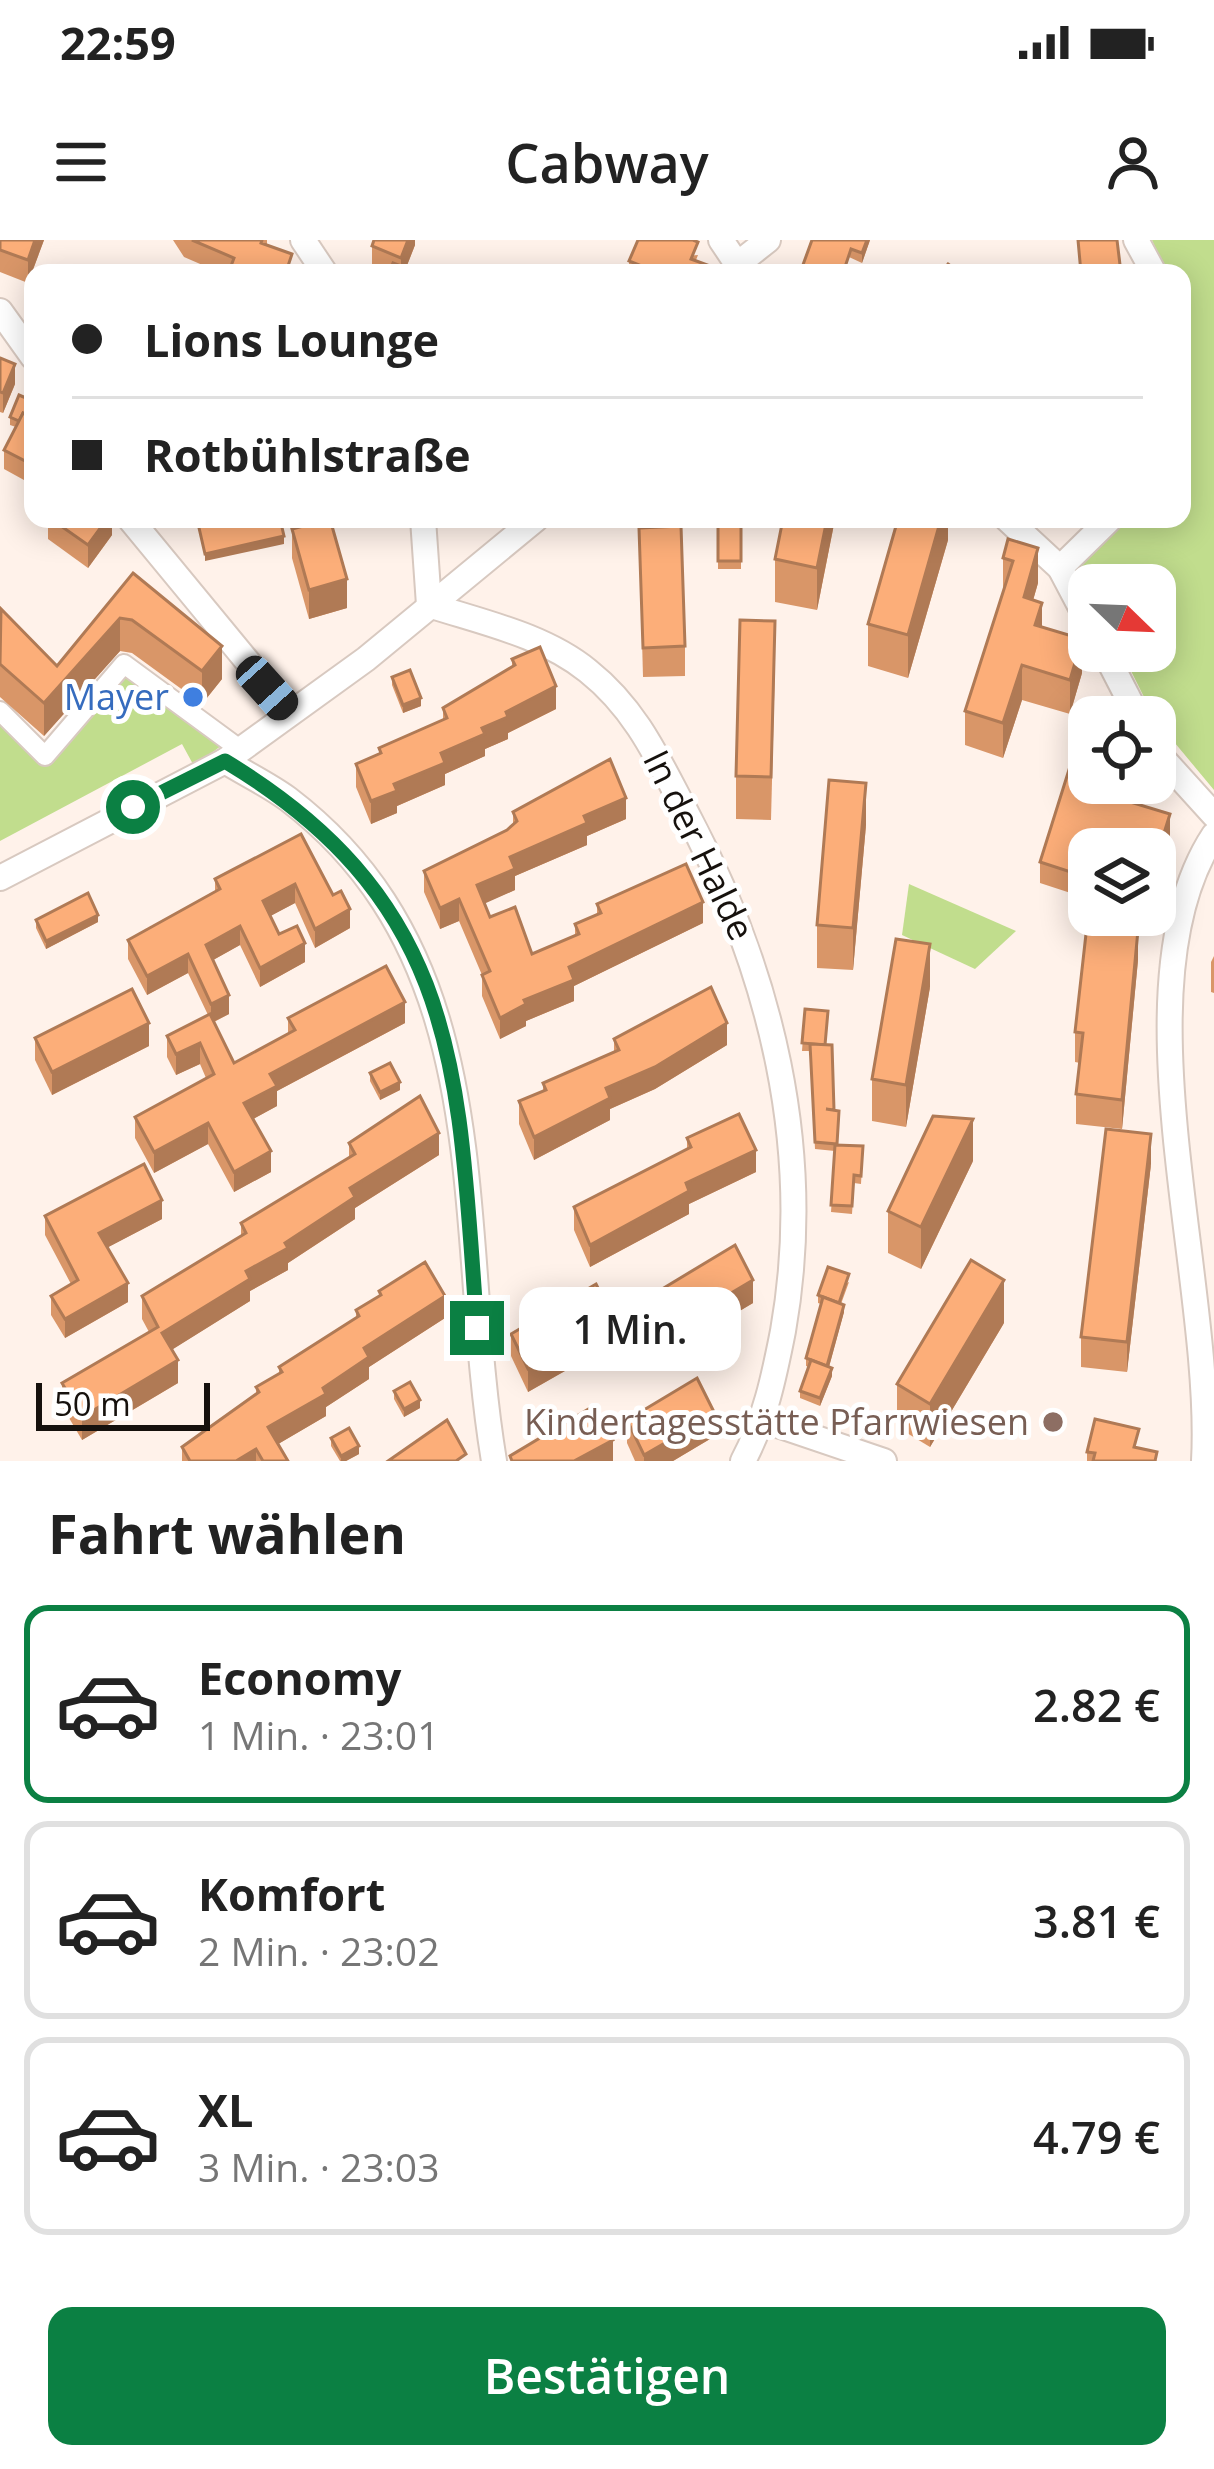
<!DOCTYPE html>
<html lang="de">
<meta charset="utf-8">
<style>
:root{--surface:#fff;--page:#f6f6f6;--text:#222;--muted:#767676;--line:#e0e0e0;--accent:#0b8043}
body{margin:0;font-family:"Open Sans",sans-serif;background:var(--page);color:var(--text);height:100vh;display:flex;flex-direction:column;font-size:45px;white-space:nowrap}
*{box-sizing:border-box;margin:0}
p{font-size:39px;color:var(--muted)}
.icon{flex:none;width:66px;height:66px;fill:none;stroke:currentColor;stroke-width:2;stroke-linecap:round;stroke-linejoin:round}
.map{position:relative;height:1221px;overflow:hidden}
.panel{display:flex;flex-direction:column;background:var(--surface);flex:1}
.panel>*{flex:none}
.banner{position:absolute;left:24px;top:24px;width:1167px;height:264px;border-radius:24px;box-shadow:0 6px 30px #0003;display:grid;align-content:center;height:264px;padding:0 48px;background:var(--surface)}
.needle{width:78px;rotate:113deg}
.tools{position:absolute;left:1068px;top:324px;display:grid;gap:24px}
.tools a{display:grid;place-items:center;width:108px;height:108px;border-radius:24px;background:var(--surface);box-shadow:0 6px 30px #0003;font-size:60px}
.scale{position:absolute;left:36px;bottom:30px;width:174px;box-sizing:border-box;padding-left:12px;border:6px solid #16110d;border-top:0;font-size:33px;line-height:42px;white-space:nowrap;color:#16110d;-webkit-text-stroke:9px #fff;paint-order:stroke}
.end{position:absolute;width:54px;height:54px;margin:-27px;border:15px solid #0b8043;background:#fff;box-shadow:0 0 0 6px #fff}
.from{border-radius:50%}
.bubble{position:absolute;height:84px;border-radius:24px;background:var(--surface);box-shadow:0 6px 30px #0003;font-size:39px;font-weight:600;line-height:84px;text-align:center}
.car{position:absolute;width:36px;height:72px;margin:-36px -18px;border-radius:15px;box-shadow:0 0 9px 3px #0007;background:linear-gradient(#222 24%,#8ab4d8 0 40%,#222 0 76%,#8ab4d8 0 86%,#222 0)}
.banner b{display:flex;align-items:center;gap:42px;height:114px;font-size:45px}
.banner b+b{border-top:3px solid var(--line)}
.banner i{width:30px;height:30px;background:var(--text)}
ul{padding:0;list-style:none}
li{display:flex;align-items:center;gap:36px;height:198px;margin:0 24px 18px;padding:0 24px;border:6px solid var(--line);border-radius:24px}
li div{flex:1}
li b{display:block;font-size:45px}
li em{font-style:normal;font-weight:600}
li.on{border-color:var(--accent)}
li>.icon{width:108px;height:108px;stroke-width:1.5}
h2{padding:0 48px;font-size:54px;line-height:144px}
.primary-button{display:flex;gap:24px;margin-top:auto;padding:24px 48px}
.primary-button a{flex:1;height:138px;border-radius:24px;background:var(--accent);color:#fff;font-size:48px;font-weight:600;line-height:138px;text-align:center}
.status{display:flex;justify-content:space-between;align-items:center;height:84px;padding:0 60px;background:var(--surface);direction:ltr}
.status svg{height:33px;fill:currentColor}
header{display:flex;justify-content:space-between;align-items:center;height:156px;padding:0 48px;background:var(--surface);font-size:54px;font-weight:600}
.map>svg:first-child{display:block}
.green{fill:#c1dd8d}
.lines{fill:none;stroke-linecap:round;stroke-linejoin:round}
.pedestrian-casing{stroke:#d8c9c0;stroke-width:22}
.minor-casing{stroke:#d8c9c0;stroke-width:28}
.pedestrian{stroke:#fff;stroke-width:18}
.minor{stroke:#fff;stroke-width:24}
.wall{fill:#d99668}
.shaded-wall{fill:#b07a55}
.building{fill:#fcae79;stroke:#b07a55;stroke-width:3}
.route{stroke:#0b8043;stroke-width:15}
.shop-dot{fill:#3f7fe0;stroke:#fff;stroke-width:4.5}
.education-dot{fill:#8d6e63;stroke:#fff;stroke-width:4.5}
.labels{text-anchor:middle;stroke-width:10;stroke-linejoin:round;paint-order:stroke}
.shop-label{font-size:36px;fill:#366cbe;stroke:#fff;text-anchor:end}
.street-label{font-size:36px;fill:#16110d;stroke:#fff}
.education-label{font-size:36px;fill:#785e54;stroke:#fff;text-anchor:end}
</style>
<div class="status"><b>22:59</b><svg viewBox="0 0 49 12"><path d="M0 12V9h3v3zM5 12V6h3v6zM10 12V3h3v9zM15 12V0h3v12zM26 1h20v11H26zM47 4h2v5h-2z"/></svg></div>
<header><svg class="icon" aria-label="menu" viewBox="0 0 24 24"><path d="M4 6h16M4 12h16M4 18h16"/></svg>Cabway<svg class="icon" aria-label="person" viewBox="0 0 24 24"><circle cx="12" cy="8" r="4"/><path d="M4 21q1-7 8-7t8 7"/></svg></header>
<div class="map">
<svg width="1214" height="1221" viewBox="0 0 1214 1221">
<rect width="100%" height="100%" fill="#fff2ea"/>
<!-- green -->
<g class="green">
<polygon points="1152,0 1214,0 1214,550 1155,479 1121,411 1155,411 1155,345 1089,345 1089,350 1081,324 1127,279 1182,279 1182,33 1166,33"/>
<polygon points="124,424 233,497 194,526 182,504 0,601 0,471 45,516"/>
<polygon points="909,644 1016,691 975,729 902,695"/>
</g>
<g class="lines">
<defs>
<polyline id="pedestrian" points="0,471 45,516 124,424 241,510"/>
<g id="minor">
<polyline points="303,0 325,33"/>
<polyline points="721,0 743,33"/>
<polyline points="1136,0 1154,33"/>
<polyline points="739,23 768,0"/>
<polyline points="0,71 33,117"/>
<polyline points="130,279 290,473"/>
<polyline points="423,279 429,365"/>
<polyline points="1007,279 1060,328 1089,383"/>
<polyline points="1060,328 1110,279"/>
<path d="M429,365C481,382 544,395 588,431C636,469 658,519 686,572C771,732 815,910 783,1091C774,1137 765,1180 743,1221"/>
<polyline points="1104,411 1138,477"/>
<polyline points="1155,510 1214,575"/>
<path d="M225,521C246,534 269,545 288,559C502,722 455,988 494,1221"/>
<polyline points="0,638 225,521 366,419 536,279"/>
<polyline points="763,1180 884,1221"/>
<path d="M1204,1221C1214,1041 1115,744 1214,595"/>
</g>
</defs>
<!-- pedestrian casing -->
<use href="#pedestrian" class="pedestrian-casing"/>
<!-- minor casing -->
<use href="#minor" class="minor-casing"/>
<!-- pedestrian -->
<use href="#pedestrian" class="pedestrian"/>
<!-- minor -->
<use href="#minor" class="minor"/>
</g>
<!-- wall -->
<g class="wall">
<polygon points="0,0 44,0 28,43 0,32"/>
<polygon points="173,0 267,0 267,5 292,31 296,33 221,33 184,17"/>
<polygon points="415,0 415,5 406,28 409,33 383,33 372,29 372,6"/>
<polygon points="812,0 870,0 862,23"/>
<polygon points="698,15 696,20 713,33 629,33 629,21"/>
<polygon points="0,118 15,144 3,173 0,172"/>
<polygon points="33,161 33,245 4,229 4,210 16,187 10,185 10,177"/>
<polygon points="48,279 112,279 112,295 88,328 48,299"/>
<rect x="718" y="279" width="23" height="50"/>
<polygon points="835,279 817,370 775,362 775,319"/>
<polygon points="948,279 948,300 908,438 868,426 868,384"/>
<polygon points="639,288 685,406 685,436 643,437"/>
<polygon points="292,289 347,368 309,379 292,318"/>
<polygon points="1008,299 1038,343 1033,360 1042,387 1082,433 1070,474 1022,460 1003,518 965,505 965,471 1003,353 1003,318"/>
<polygon points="133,333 222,439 202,464 132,413 120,411 44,496 0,457 0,370 57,426"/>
<polygon points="512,419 556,469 508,493 508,499 485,509 485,516 445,534 445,545 397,566 397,573 371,584 356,547 356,524 379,514 379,508 443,480 443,468 512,427"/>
<polygon points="775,423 771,580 736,579 736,536"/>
<polygon points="392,437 421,466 403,473 392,445"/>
<polygon points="1118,543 1113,557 1170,596 1089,609 1089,659 1040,643 1040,622"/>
<polygon points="513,572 626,579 587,596 587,605 515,636 515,650 484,663 490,677 532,714 575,696 575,684 597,674 597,664 703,683 574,746 574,761 526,781 526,786 500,799 482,756 482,735 459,681 440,689 424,652 424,631 507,590 513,585"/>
<polygon points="866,585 853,730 817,728 817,685"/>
<polygon points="301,594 350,688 315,708 295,663 270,676 279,694 305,722 260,747 240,705 213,720 229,774 214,782 234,823 288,794 288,778 405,783 277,851 277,866 253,879 271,932 234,952 208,904 154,933 135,898 135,877 206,838 200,824 176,835 167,817 167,796 208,775 188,733 147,755 128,719 128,700 215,652 215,639"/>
<polygon points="1106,675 1145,675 1141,689 1106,678"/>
<polygon points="36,680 98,682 46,709 36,688"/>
<polygon points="1214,716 1214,753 1211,752 1211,722"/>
<polygon points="1138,720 1122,889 1076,884 1076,854 1080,823 1075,822 1075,792"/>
<polygon points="930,747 906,887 872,881 872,839"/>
<polygon points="805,769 826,805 837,905 863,906 861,944 854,943 852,974 831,972 835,911 815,909 810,811 802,811"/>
<polygon points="35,798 149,806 52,855 35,820"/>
<polygon points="614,799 727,805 655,849 610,869 610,880 534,920 519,884 519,861 543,851 543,843 614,813"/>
<polygon points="370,833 400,850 380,860 370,841"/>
<polygon points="687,898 756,932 689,964 689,974 590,1027 574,990 574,967 687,909"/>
<polygon points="349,903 439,915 355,968 355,979 288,1023 288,1030 250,1051 250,1061 171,1110 178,1143 82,1200 62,1166 62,1143 149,1092 142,1079 142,1056 241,997 241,983 349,918"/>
<polygon points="973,921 921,1029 888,1013 888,971"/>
<polygon points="1151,924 1127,1132 1081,1127 1081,1097"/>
<polygon points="45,976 162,979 108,1007 128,1062 65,1098 51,1075 51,1056 71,1044 45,995"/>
<polygon points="849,1042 841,1064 844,1072 829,1127 832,1136 820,1166 800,1158 800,1151 809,1127 806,1126 806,1118 821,1064 818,1063 818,1055"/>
<polygon points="662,1049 753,1063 679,1107 662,1072"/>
<polygon points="379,1051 445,1078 369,1127 369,1139 326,1167 326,1176 278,1204 288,1221 182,1221 182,1207 256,1154 256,1147 279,1134 279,1127 356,1078 356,1070 379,1057"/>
<polygon points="1004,1083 930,1207 897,1187 897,1144"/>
<polygon points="511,1094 614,1103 528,1152 511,1116"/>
<polygon points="394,1151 420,1168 404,1177 394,1159"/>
<polygon points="627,1180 715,1196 673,1221 635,1221 627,1203"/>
<polygon points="331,1198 359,1214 346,1221 340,1221 331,1206"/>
<polygon points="1139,1208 1157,1221 1087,1221 1087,1212"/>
</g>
<!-- shaded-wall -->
<g class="shaded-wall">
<polygon points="35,0 44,0 28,43 28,20"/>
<polygon points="408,0 415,0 415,5 404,33 401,33 401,18"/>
<polygon points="867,0 870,0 862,23 862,13"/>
<polygon points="15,124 15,144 3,173 3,153"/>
<polygon points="107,279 112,279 112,295 88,328 88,305"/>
<polygon points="342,279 379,279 342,287"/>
<polygon points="827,279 835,279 817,370 817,328"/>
<polygon points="941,279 948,279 948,300 908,438 908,395"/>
<polygon points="284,296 284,304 205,321 205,314"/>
<polygon points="1038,308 1038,343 1024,392 1024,357"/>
<polygon points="347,339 347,368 309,379 309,350"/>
<polygon points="1042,363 1042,397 1035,385"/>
<polygon points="120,378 120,411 44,496 44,463"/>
<polygon points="1082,399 1082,433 1070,474 1070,440"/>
<polygon points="222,406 222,439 202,464 202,431"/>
<polygon points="1022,425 1022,460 1003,518 1003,483"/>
<polygon points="556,446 556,469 508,493 508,499 485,509 485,516 445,534 445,545 397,566 397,573 371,584 371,561 441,513 506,472"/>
<polygon points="421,458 421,466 403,473 403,465"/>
<polygon points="866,543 866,585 853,730 853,688"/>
<polygon points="1111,543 1118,543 1107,576 1107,555"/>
<polygon points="626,558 626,579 587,596 587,605 515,636 515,650 477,667 477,645 510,617 584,576"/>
<polygon points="1170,574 1170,596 1155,643 1155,622"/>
<polygon points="295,644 295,663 263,680 263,661"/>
<polygon points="459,659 459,681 440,689 440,668"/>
<polygon points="703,662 703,683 574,746 574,761 526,781 526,786 500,799 500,778 569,727"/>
<polygon points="350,669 350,688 315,708 315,689"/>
<polygon points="98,675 98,682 46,709 46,701"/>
<polygon points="240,686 240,705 206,724 206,705"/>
<polygon points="1138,690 1138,720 1122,889 1122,860"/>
<polygon points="305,703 305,722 260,747 260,728"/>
<polygon points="930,704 930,747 906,887 906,845"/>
<polygon points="188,714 188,733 147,755 147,736"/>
<polygon points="229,755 229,774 211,783 211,764"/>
<polygon points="405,762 405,783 277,851 277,866 244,884 244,863 270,834"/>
<polygon points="149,783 149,806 52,855 52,832"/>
<polygon points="727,783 727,805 655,849 610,869 610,880 534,920 534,897 606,848"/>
<polygon points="200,803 200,824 176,835 176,814"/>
<polygon points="400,842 400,850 380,860 380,852"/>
<polygon points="973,879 973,921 921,1029 921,987"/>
<polygon points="208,883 208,904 154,933 154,912"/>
<polygon points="439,893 439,915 355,968 355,979 288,1023 288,1030 250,1051 250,1061 162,1116 162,1093 285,1003 350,948"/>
<polygon points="1151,894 1151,924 1127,1132 1127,1102"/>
<polygon points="756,910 756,932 689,964 689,974 590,1027 590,1005 686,943"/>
<polygon points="271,911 271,932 234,952 234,932"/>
<polygon points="162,960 162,979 99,1012 99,993"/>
<polygon points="753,1040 753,1063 679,1107 679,1084"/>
<polygon points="1004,1040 1004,1083 930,1207 930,1164"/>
<polygon points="128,1043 128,1062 65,1098 65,1079"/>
<polygon points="445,1056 445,1078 369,1127 369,1139 326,1167 326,1176 268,1210 268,1187 323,1148 364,1108"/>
<polygon points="844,1065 844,1072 827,1134 827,1126"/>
<polygon points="614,1080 614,1103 528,1152 528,1129"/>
<polygon points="178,1120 178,1143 82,1200 82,1177"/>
<polygon points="832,1128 832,1136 820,1166 820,1158"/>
<polygon points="420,1160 420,1168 404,1177 404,1169"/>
<polygon points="715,1174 715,1196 673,1221 644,1221 644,1215"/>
<polygon points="613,1200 613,1221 574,1221"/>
<polygon points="359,1206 359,1214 346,1221 341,1221 341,1216"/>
<polygon points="256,1209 256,1221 236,1221"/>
</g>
<!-- building -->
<g class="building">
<polygon points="0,0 35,0 28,20 0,10"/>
<polygon points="192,0 262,0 261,3 292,14 287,29 296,33 250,33 231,26 234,18"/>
<polygon points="374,0 408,0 401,18 372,6"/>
<polygon points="638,0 693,0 698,2 691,19 713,27 710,33 659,33 629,21"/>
<polygon points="812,0 867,0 862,13 851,9 843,33 800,33"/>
<polygon points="1078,0 1117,0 1121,33 1081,33"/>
<polygon points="393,23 409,29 407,33 389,33"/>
<polygon points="948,24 960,33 941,33"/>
<polygon points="0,118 15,124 3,153 0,152"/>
<polygon points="19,155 33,161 33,179 23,173 19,181 10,177"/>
<polygon points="23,173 33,179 33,225 4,210"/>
<polygon points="51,279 107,279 88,305"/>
<polygon points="197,279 280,279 284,296 205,314"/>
<polygon points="330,279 347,339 309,350 292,289"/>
<rect x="718" y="279" width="23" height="42"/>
<polygon points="783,279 827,279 817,328 775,319"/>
<polygon points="898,279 941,279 908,395 868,384"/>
<polygon points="681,286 685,406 643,408 639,288"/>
<polygon points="1008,299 1038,308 1024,357 1042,363 1035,385 1082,399 1070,440 1022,425 1003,483 965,471 1013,321 1003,318"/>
<polygon points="133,333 222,406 202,431 132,380 120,378 44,463 0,424 1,369 57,426"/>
<polygon points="740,380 775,381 771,537 736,536"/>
<polygon points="540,407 556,446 506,472 508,477 482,488 485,494 441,513 445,523 394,544 397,551 371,561 356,524 381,513 379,508 447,478 443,468 515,425 512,419"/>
<polygon points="410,430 421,458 403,465 392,437"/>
<polygon points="1078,501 1089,504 1089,543 1111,543 1107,555 1170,574 1155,622 1155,609 1089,609 1089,638 1040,622"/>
<polygon points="610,519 626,558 584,576 587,583 510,617 515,629 477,645 490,677 515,667 532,714 579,694 575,684 601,673 597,664 686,624 703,662 569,727 574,740 524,760 526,764 500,778 482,735 490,731 459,659 440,668 424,631 507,590 517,581 513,572"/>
<polygon points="829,540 866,543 853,688 817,685"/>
<polygon points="301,594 333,655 341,651 350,669 315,689 295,644 263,661 279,694 297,686 305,703 260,728 240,686 206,705 229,755 211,764 188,714 147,736 128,700 220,649 215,639"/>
<polygon points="88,653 98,675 46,701 36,680"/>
<polygon points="1087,685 1138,690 1122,860 1076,854 1083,793 1075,792"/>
<polygon points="896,699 930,704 906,845 872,839"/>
<polygon points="386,726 405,762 270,834 277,846 244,863 271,911 234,932 208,883 154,912 135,877 214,834 200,803 176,814 167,796 210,774 234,823 295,790 288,778"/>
<polygon points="711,747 727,783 655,827 606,848 610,858 534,897 519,861 546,850 543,843 619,810 614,799"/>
<polygon points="132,749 149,783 52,832 35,798"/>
<polygon points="805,769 828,771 825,805 802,803"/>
<polygon points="810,804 832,805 834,870 826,869 839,871 837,904 815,902"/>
<polygon points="390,823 400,842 380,852 370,833"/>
<polygon points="420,856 439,893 350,948 355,957 285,1003 288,1008 246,1031 250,1039 162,1093 178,1120 82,1177 62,1143 158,1087 142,1056 246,993 241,983 355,914 349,903"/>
<polygon points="739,874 756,910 686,943 689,951 590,1005 574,967 691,907 687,898"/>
<polygon points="933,876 973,879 921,987 888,971"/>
<polygon points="1106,889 1151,894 1127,1102 1081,1097"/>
<polygon points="835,905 863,906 861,936 854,935 852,966 831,965"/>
<polygon points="144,924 162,960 99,993 128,1043 65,1079 51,1056 78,1040 45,976"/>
<polygon points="735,1005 753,1040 679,1084 662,1049"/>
<polygon points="971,1020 1004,1040 930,1164 897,1144"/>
<polygon points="425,1022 445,1056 364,1108 369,1117 323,1148 326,1154 268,1187 288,1221 263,1221 256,1209 236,1221 190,1221 182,1207 259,1152 256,1147 282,1132 279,1127 359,1076 356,1070 381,1055 379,1051"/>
<polygon points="828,1027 849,1034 839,1063 818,1055"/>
<polygon points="596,1044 614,1080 528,1129 511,1094"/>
<polygon points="823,1057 844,1065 827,1126 806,1118"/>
<polygon points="811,1120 832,1128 820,1158 800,1151"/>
<polygon points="697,1138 715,1174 644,1215 627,1180"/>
<polygon points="410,1142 420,1160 404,1169 394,1151"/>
<polygon points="595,1165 613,1200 574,1221 512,1221 510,1216"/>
<polygon points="1095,1179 1139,1189 1134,1207 1157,1212 1155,1221 1093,1221 1095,1213 1087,1212"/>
<polygon points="447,1180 466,1214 456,1221 388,1221"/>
<polygon points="349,1188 359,1206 341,1216 331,1198"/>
</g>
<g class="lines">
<!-- route -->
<path class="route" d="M133,567L225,521C464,665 458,838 477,1088"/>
</g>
<!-- markers -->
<circle class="shop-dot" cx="193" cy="457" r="12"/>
<circle class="education-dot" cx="1053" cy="1182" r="12"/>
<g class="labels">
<!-- shop labels -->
<g class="shop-label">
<text x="169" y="470">Mayer</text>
</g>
<!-- street labels -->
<g class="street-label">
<text transform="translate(699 605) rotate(64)" y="13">In der Halde</text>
</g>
<!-- education labels -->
<g class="education-label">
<text x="1029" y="1195">Kindertagesstätte Pfarrwiesen</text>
</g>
</g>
</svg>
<div class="tools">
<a><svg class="needle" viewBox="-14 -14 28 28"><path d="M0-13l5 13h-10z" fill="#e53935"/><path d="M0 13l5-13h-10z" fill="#767676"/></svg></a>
<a><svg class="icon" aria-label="locate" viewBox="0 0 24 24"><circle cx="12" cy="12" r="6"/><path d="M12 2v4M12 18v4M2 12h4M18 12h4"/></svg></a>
<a><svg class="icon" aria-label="layers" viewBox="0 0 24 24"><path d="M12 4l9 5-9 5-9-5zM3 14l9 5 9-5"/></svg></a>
</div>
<div class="scale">50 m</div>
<i class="end from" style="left:133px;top:567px"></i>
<i class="end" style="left:477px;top:1088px"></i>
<div class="bubble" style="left:519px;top:1047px;width:222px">1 Min.</div>
<i class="car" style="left:267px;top:448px;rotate:138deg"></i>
<div class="banner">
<b><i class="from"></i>Lions Lounge</b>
<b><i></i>Rotbühlstraße</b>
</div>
</div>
<section class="panel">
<h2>Fahrt wählen</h2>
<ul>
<li class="on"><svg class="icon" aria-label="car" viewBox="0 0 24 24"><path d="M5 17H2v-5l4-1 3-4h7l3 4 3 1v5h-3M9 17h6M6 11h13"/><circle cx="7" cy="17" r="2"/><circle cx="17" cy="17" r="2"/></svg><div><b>Economy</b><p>1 Min. · 23:01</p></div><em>2.82 €</em></li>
<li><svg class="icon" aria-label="car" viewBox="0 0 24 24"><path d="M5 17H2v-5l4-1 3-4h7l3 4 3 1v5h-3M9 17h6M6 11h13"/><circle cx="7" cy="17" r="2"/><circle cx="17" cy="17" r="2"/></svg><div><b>Komfort</b><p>2 Min. · 23:02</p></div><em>3.81 €</em></li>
<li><svg class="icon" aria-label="car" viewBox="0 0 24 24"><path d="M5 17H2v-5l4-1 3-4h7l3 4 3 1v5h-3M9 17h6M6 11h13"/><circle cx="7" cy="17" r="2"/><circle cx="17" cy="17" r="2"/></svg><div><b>XL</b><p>3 Min. · 23:03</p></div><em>4.79 €</em></li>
</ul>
<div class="primary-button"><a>Bestätigen</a></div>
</section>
